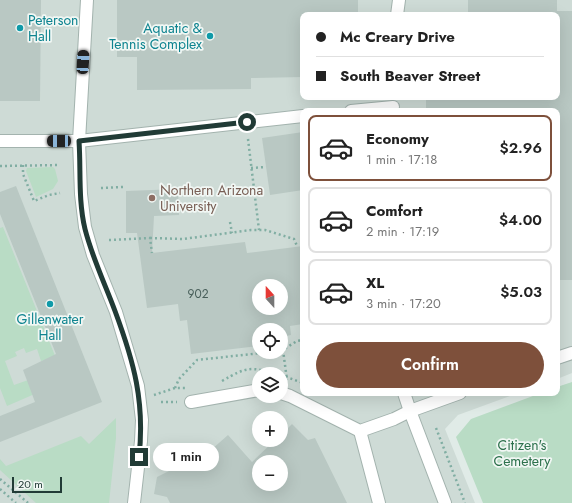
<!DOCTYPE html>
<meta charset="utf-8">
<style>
:root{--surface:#fff;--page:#f2f2f2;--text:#222;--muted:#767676;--line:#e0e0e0;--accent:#7e503b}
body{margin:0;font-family:Jost,sans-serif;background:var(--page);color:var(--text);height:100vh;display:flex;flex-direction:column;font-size:15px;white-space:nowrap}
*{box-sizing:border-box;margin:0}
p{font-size:13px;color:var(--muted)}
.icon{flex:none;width:22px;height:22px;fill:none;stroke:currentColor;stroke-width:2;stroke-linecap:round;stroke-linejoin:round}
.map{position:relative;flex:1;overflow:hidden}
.side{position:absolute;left:300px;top:108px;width:260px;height:288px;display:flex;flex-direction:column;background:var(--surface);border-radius:8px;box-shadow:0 4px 16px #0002}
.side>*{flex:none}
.hud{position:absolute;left:300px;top:12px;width:260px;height:88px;border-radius:8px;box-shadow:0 4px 16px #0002;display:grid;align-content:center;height:88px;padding:0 16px;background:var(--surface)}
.needle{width:26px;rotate:339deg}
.buttons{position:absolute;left:252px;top:279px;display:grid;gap:8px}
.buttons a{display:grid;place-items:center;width:36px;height:36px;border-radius:50%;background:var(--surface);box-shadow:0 4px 16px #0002;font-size:20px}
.scale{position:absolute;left:12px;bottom:10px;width:50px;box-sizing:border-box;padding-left:4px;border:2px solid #213b36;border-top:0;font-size:11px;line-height:14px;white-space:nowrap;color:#213b36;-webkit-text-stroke:3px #f1f7f4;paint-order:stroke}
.end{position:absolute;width:18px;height:18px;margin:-9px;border:5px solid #213b36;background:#fff;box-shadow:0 0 0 2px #fff}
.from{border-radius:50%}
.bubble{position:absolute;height:28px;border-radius:14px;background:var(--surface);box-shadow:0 4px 16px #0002;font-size:13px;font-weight:600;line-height:28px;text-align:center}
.car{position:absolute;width:12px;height:24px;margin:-12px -6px;border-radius:5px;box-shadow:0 0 3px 1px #0007;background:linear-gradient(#222 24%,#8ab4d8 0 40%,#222 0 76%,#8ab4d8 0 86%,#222 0)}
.hud b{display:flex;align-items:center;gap:14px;height:38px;font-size:15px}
.hud b+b{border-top:1px solid var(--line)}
.hud i{width:10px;height:10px;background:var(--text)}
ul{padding:7px 0 0;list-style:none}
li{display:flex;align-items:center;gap:12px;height:66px;margin:0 8px 6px;padding:0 8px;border:2px solid var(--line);border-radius:8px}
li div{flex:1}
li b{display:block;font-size:15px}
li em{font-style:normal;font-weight:600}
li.current{border-color:var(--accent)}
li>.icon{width:36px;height:36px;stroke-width:1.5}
.button{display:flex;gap:8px;margin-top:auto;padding:8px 16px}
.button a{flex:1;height:46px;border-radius:24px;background:var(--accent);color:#fff;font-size:16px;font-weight:600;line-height:46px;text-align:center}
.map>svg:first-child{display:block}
.built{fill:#cedbd6;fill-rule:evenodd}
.green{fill:#b9dcc5}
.building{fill:#b9c8c3;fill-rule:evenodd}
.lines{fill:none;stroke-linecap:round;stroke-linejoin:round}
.minor-casing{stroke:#a3b3ae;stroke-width:14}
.path{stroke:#81aea3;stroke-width:2.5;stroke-dasharray:2 3;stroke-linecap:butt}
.minor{stroke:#fff;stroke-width:12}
.route{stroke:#213b36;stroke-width:5}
.culture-dot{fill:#0f9aa8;stroke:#f1f7f4;stroke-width:1.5}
.education-dot{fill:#8d6e63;stroke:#f1f7f4;stroke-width:1.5}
.labels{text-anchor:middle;stroke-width:3.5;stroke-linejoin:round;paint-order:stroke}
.number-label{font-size:12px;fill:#475e59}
.culture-label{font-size:14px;fill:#0d838f;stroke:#f1f7f4;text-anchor:start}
.education-label{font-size:14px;fill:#785e54;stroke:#f1f7f4;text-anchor:start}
.park-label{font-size:14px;fill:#2c714c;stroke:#f1f7f4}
</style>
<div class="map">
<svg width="572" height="503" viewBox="0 0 572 503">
<rect width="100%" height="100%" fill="#e0ebe7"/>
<!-- built -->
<path class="built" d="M0,0H572V373L557,379V111H303V393H518L458,415L445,429L475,503H0ZM303,15H557V97H303ZM259,286H281V308H259ZM259,330H281V352H259ZM259,374H281V396H259ZM259,418H281V440H259ZM259,462H281V484H259Z"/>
<!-- green -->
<g class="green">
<polygon points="53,167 55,169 58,181 53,189 36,197 26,171 27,168"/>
<polygon points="3,227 66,383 45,360 41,361 37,349 26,353 24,348 15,352 17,356 5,361 14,385 31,379 37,393 7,406 0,388 0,228"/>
<polygon points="572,382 572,503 483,503 456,437 471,419 541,393 557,393 557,387"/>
<polygon points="116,418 116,438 109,503 36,503 0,470 0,459 6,466 81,436 89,444"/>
</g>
<!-- building -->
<g class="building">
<polygon points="0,0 41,0 40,101 0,101"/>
<polygon points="117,0 358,0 358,15 303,15 303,77 251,78 251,89 137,90 137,57 117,57"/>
<polygon points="468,0 557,0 557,11 572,11 572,280 557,280 557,111 426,111 426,97 557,97 557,15 468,15"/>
<polygon points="303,132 303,190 270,195 262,138"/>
<polygon points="16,186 102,402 0,442 0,416 35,402 23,370 56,354 0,214 0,192"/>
<path d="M178,189L179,215L154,216L152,253L245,242L247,253L303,246V279H301L303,293V324L290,326L291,335L281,337V330H259V340H257L258,346L191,354L187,320L180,321L178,304L147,308L137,233H126V191ZM259,286H281V308H259Z"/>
<path d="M292,424L308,440L315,438L347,503H170L167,497L154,494L157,477L211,450L228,435L252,462L275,440H281V435ZM259,462H281V484H259Z"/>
</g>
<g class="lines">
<defs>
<g id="minor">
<polyline points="87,0 79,141 81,194 85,227 93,255 116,312 138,386 142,420 141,441 134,503"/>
<polyline points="397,15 399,0"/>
<polyline points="351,111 393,107"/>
<polyline points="0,141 79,141 303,116"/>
<polyline points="557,358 572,353"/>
<polyline points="281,393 290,396 360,431 394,419 410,411 460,393"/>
<polyline points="404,393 410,411 445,503"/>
<polyline points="191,402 259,390"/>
<polyline points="360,431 379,503"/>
</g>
</defs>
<!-- minor casing -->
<use href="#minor" class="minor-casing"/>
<!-- path -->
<g class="path">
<polyline points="248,139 259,230"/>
<polyline points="23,165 23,174 34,201 49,195 60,193"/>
<polyline points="0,166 60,165"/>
<polyline points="251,168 266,167"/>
<polyline points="101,188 123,187"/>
<polyline points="230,222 232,233"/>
<polyline points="150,238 183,239 251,230 265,230 294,239 297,246"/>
<polyline points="109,240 150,238 152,253"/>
<polyline points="283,350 287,380"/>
<polyline points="281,351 297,341 303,340"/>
<polyline points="281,375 303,383"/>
<path d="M222,381C248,366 250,367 278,374"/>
<polyline points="175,388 179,379 197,360 270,352"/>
<polyline points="325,393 329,395 331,393"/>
<polyline points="154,395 175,388 185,388"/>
<polyline points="161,402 177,402"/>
<polyline points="436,428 465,503"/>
<polyline points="0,479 28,503"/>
<polyline points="0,489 16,503"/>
</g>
<!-- minor -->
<use href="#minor" class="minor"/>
</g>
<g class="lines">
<!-- route -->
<path class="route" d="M139,457C145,402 134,362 115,311C105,284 92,257 85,229C78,200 81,170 79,141L247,122"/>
</g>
<!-- markers -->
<g class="culture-dot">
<circle cx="20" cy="28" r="4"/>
<circle cx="210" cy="36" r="4"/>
<circle cx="50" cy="304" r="4"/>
</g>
<circle class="education-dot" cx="152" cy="198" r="4"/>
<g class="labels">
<!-- number labels -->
<g class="number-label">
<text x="198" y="298">902</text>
</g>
<!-- culture labels -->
<g class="culture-label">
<text x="28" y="25">Peterson<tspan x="28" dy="16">Hall</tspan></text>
<text x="202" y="33" text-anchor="end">Aquatic &amp;<tspan x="202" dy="16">Tennis Complex</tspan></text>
<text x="50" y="324" text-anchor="middle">Gillenwater<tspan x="50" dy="16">Hall</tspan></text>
</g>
<!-- education labels -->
<g class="education-label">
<text x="160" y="195">Northern Arizona<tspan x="160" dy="16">University</tspan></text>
</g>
<!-- park labels -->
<g class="park-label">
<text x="522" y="450">Citizen's<tspan x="522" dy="16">Cemetery</tspan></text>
</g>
</g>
</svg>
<div class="buttons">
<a><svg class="needle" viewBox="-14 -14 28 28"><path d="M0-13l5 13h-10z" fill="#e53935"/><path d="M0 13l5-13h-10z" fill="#767676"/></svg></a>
<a><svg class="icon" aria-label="locate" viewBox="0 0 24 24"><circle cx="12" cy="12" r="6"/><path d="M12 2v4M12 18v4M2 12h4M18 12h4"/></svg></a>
<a><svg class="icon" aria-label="layers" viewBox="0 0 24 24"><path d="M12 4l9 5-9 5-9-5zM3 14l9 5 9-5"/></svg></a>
<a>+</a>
<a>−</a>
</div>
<div class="scale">20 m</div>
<i class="end from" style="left:247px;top:122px"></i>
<i class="end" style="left:139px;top:457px"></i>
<div class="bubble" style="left:153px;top:443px;width:66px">1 min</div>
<i class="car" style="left:83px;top:62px;rotate:3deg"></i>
<i class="car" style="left:59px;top:141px;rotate:270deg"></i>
<div class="hud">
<b><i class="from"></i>Mc Creary Drive</b>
<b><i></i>South Beaver Street</b>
</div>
<section class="side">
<ul>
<li class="current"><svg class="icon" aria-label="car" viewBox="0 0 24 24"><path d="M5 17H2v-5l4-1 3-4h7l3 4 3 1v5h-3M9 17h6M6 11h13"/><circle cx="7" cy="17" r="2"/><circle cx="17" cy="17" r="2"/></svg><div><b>Economy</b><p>1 min · 17:18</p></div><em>$2.96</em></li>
<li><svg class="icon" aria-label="car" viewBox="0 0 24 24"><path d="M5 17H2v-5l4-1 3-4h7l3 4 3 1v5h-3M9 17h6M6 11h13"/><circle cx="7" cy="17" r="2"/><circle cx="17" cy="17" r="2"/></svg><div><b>Comfort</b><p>2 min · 17:19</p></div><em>$4.00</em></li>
<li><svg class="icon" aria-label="car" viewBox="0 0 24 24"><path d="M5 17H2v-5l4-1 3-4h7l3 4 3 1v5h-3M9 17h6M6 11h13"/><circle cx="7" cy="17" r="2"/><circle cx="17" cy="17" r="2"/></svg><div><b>XL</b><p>3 min · 17:20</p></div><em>$5.03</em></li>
</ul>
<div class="button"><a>Confirm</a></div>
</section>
</div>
